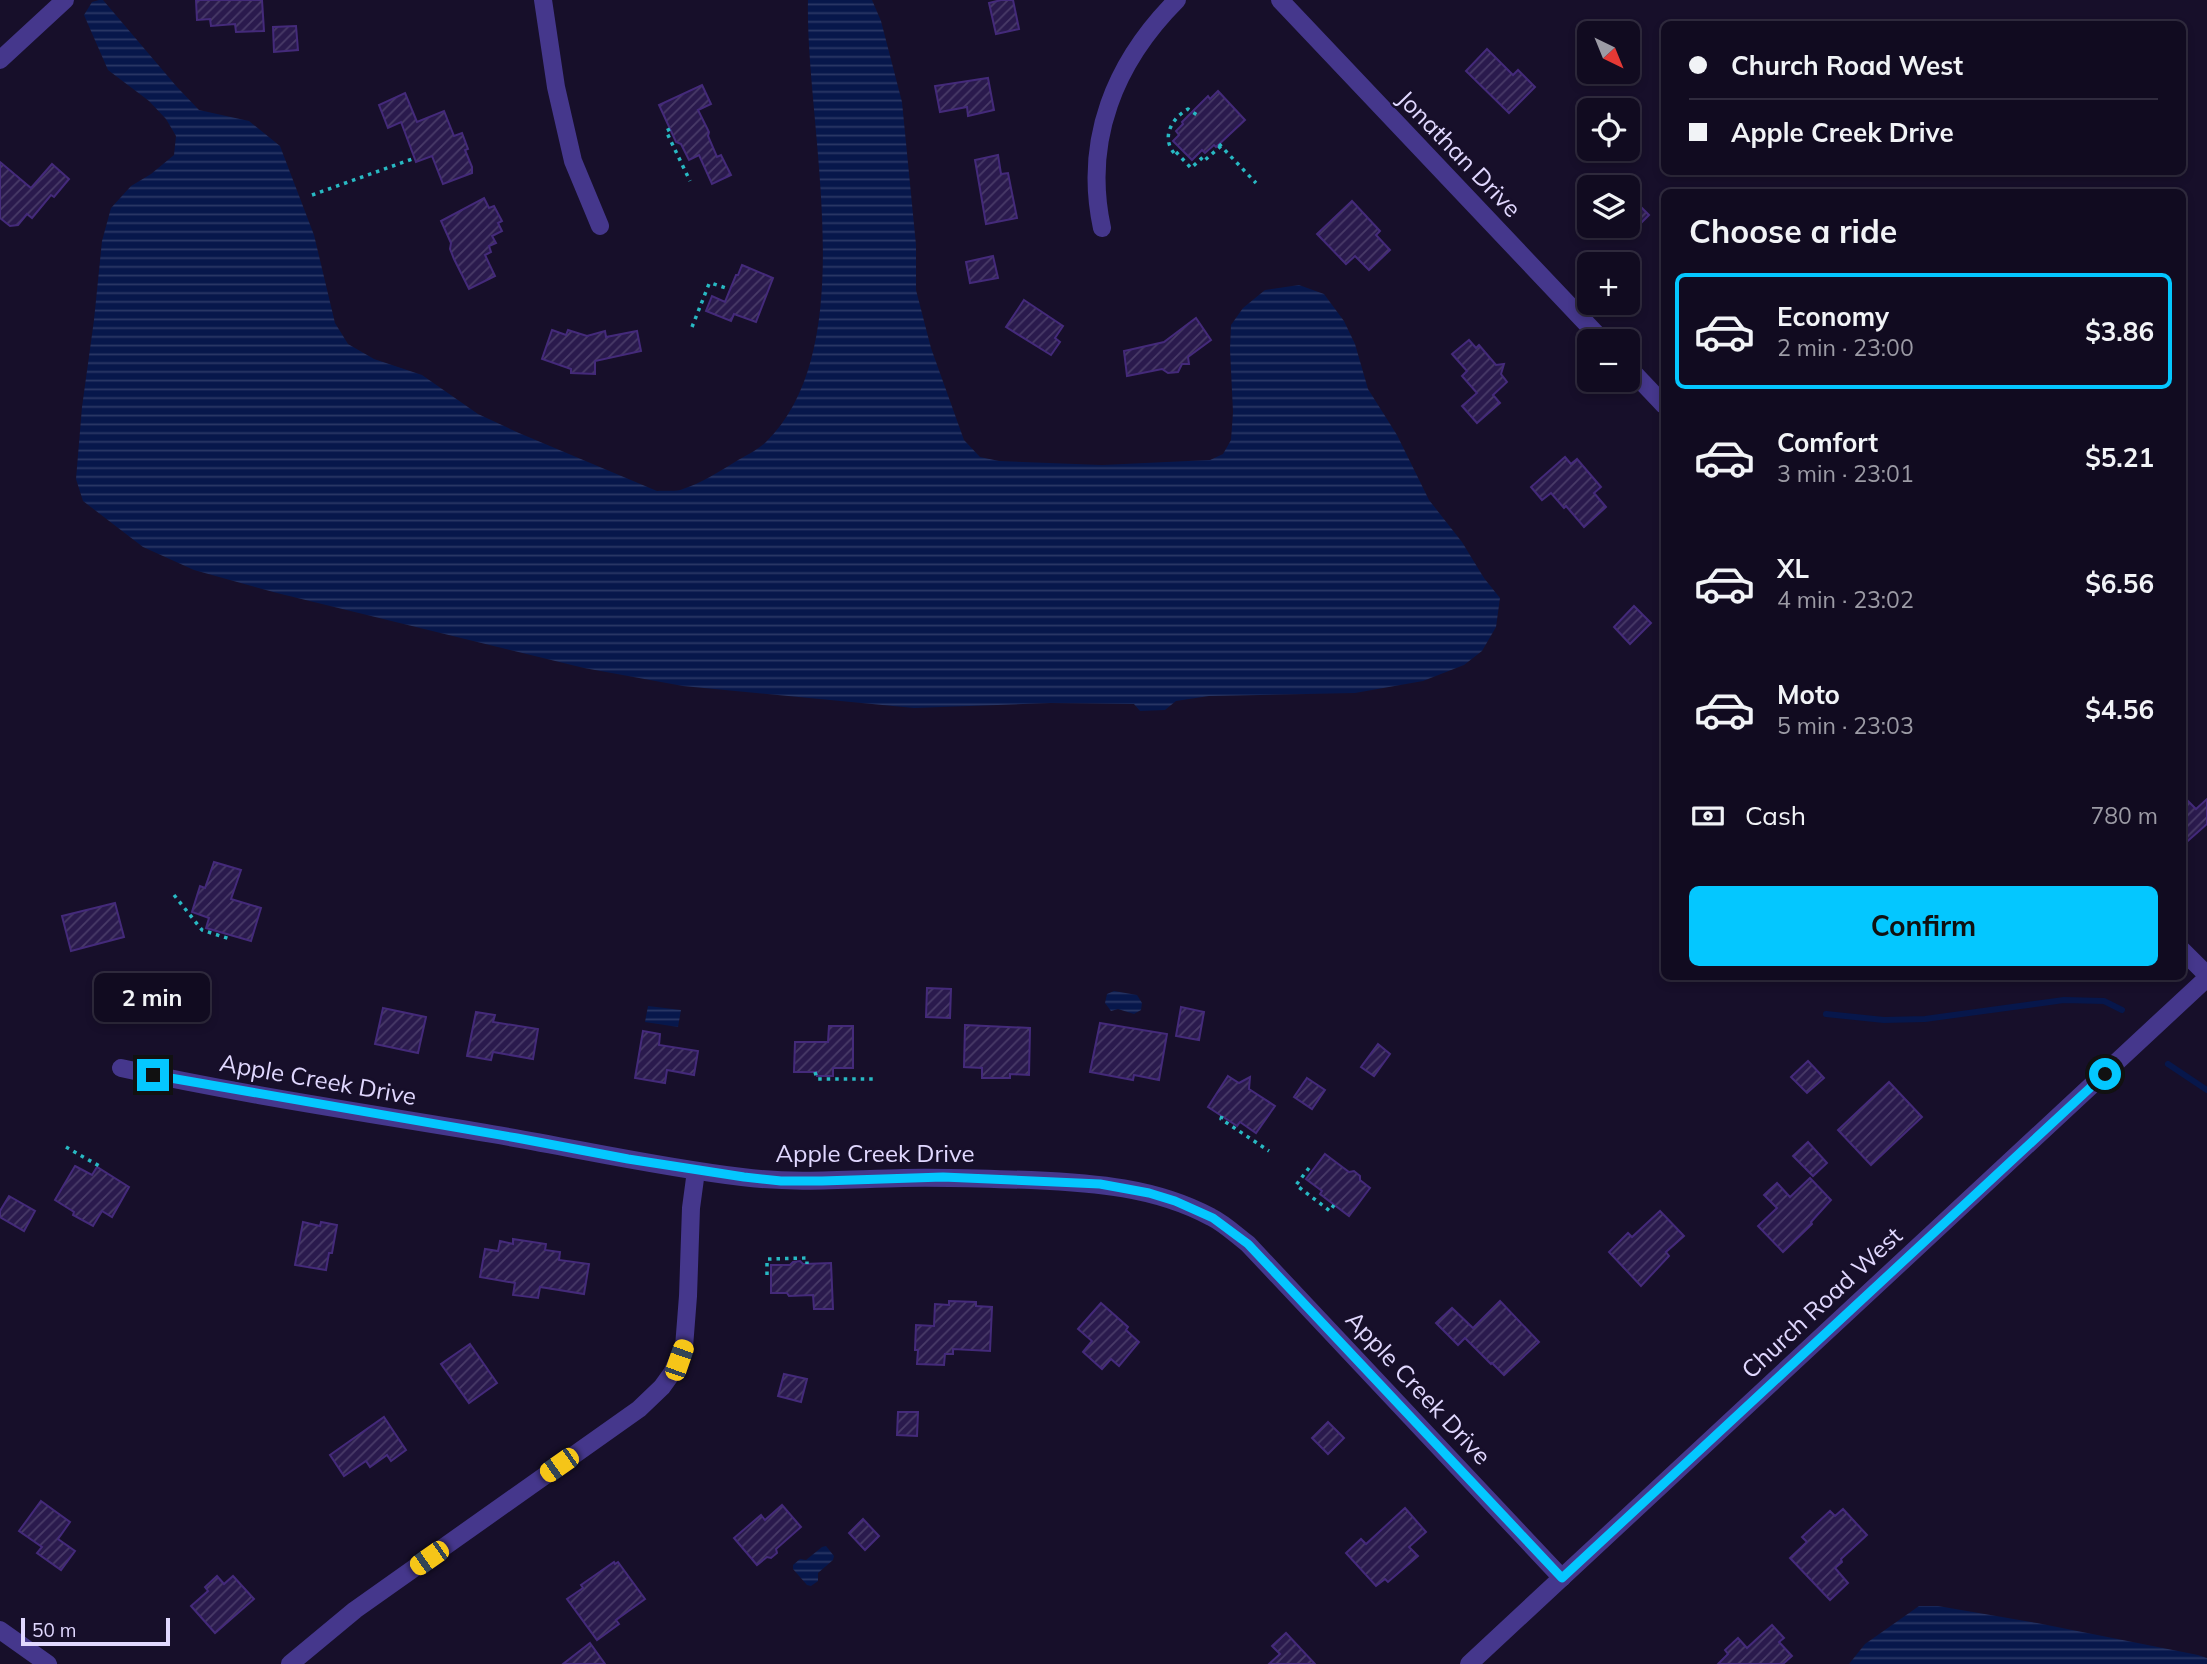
<!DOCTYPE html>
<meta charset="utf-8">
<style>
:root{--surface:#110b20;--page:#1e192d;--text:#f1f3f6;--muted:#9c9ba5;--line:#302b3e;--accent:#04c7ff}
body{margin:0;font-family:Mulish,sans-serif;background:var(--page);color:var(--text);height:100vh;display:flex;flex-direction:column;font-size:26px;white-space:nowrap}
*{box-sizing:border-box;margin:0}
p{font-size:23px;color:var(--muted)}
.icon{flex:none;width:38px;height:38px;fill:none;stroke:currentColor;stroke-width:2;stroke-linecap:round;stroke-linejoin:round}
.map{position:relative;flex:1;overflow:hidden}
.panel{position:absolute;left:1661px;top:189px;width:525px;height:791px;display:flex;flex-direction:column;background:var(--surface);border-radius:10px;box-shadow:0 4px 10px #0003,0 0 0 2px var(--line)}
.panel>*{flex:none}
.banner{position:absolute;left:1661px;top:21px;width:525px;height:154px;border-radius:10px;box-shadow:0 4px 10px #0003,0 0 0 2px var(--line);display:grid;align-content:center;height:154px;padding:0 28px;background:var(--surface)}
.needle{width:46px;rotate:137deg}
.fabs{position:absolute;left:1577px;top:21px;display:grid;gap:14px}
.fabs a{display:grid;place-items:center;width:63px;height:63px;border-radius:10px;background:var(--surface);box-shadow:0 4px 10px #0003,0 0 0 2px var(--line);font-size:35px}
.scale{position:absolute;left:21px;bottom:18px;width:149px;box-sizing:border-box;padding-left:7px;border:4px solid #e1d8ff;border-top:0;font-size:19px;line-height:24px;white-space:nowrap;color:#e1d8ff;-webkit-text-stroke:5px #170f2a;paint-order:stroke}
.end{position:absolute;width:32px;height:32px;margin:-16px;border:9px solid #04c7ff;background:#111;box-shadow:0 0 0 4px #111}
.from{border-radius:50%}
.bubble{position:absolute;height:49px;border-radius:10px;background:var(--surface);box-shadow:0 4px 10px #0003,0 0 0 2px var(--line);font-size:23px;font-weight:700;line-height:49px;text-align:center}
.car{position:absolute;width:21px;height:42px;margin:-21px -10px;border-radius:9px;box-shadow:0 0 5px 2px #0007;background:linear-gradient(#f5c518 24%,#345 0 40%,#f5c518 0 76%,#345 0 86%,#f5c518 0)}
.banner b{display:flex;align-items:center;gap:24px;height:66px;font-size:26px}
.banner b+b{border-top:2px solid var(--line)}
.banner i{width:18px;height:18px;background:var(--text)}
ul{padding:0;list-style:none}
li{display:flex;align-items:center;gap:21px;height:116px;margin:0 14px 10px;padding:0 14px;border:4px solid transparent;border-radius:10px}
li div{flex:1}
li b{display:block;font-size:26px}
li em{font-style:normal;font-weight:700}
li.selected{border-color:var(--accent)}
li>.icon{width:63px;height:63px;stroke-width:1.5}
h2{padding:0 28px;font-size:32px;line-height:84px}
.pay{display:flex;align-items:center;gap:18px;height:77px;padding:0 28px;font-size:26px}
.pay p{margin-inline-start:auto}
.button{display:flex;gap:14px;margin-top:auto;padding:14px 28px}
.button a{flex:1;height:80px;border-radius:10px;background:var(--accent);color:#111;font-size:28px;font-weight:700;line-height:80px;text-align:center}
.map>svg:first-child{display:block}
.water{fill:url(#water-rules)}
.lines{fill:none;stroke-linecap:round;stroke-linejoin:round}
.stream{stroke:#07174b;stroke-width:6}
.building{fill:url(#building-hatch);stroke:#442a7a;stroke-width:2}
.path{stroke:#28b9c3;stroke-width:3.5;stroke-dasharray:3.5 5;stroke-linecap:butt}
.minor{stroke:#45378c;stroke-width:18}
.route{stroke:#04c7ff;stroke-width:9}
.labels{text-anchor:middle;stroke-width:5;stroke-linejoin:round;paint-order:stroke}
.street-label{font-size:24px;fill:#e1d8ff;stroke:#170f2a}
</style>
<div class="map">
<svg width="2207" height="1664" viewBox="0 0 2207 1664">
<defs>
<pattern id="water-rules" width="6" height="5" patternUnits="userSpaceOnUse" patternTransform="scale(1.75)"><rect width="6" height="5" fill="#07174b"/><path d="M0 2.5h6" fill="none" stroke="#2b3866"/></pattern>
<pattern id="building-hatch" width="6" height="6" patternUnits="userSpaceOnUse" patternTransform="scale(1.75)"><rect width="6" height="6" fill="#2a1a4d"/><path d="M-1 1l2-2M0 6l6-6M5 7l2-2" fill="none" stroke="#493b68"/></pattern>
</defs>
<rect width="100%" height="100%" fill="#170f2a"/>
<!-- water -->
<g class="water">
<path d="M99,0H103L177,87L199,110L249,121L280,146L314,235L335,323L348,344L374,359L422,375L478,414L519,433L657,491C665,490 676,492 683,489C701,483 719,472 735,462C745,456 758,450 766,442C864,346 805,125 808,0H872L881,21L902,102L916,245V290L931,348L964,440L980,457L999,461L1102,465L1210,460L1223,454L1231,440L1233,412L1230,349L1231,325L1243,308L1265,290L1299,285L1324,294L1344,321L1355,344L1368,389L1397,435L1429,500L1462,542L1484,578L1500,598L1496,627L1482,651L1464,665L1423,681L1355,693L1209,696L1176,701L1165,710L1140,711L1134,704L1051,703L914,708L683,686L584,668L277,593L194,570L143,547L83,501L76,479L82,407L94,320L102,241L111,208L131,186L151,174L174,155L176,136L166,119L149,101L108,70L84,15L92,2Z"/>
<polygon points="1114,991 1137,995 1142,1003 1141,1010 1134,1014 1118,1009 1111,1011 1105,1003 1107,994"/>
<polygon points="648,1006 681,1010 678,1027 645,1022"/>
<polygon points="826,1546 834,1556 833,1560 818,1573 818,1581 811,1586 807,1585 793,1569 793,1565 800,1559 806,1560 822,1547"/>
<polygon points="1919,1606 1938,1606 2037,1623 2198,1655 2207,1658 2207,1664 1849,1664 1865,1644"/>
</g>
<g class="lines">
<!-- stream -->
<g class="stream">
<polyline points="1826,1014 1884,1020 1925,1019 2064,1000 2104,1001 2122,1010"/>
<polyline points="2168,1064 2207,1090"/>
</g>
</g>
<!-- building -->
<g class="building">
<polygon points="196,0 262,0 264,31 236,32 235,24 211,26 210,19 197,20"/>
<polygon points="1001,0 1013,0 1019,29 996,34 989,3"/>
<polygon points="296,26 298,50 274,52 273,27"/>
<polygon points="1487,49 1513,75 1518,70 1535,87 1509,113 1466,71"/>
<polygon points="988,78 994,110 968,116 967,107 940,112 935,86"/>
<polygon points="702,85 711,104 698,110 709,132 708,136 717,157 721,155 731,175 712,184 699,155 689,160 681,144 676,142 659,105"/>
<polygon points="1218,91 1245,120 1216,147 1214,145 1205,153 1202,150 1192,160 1173,141 1179,135 1176,131 1183,124 1182,122 1208,96 1210,99"/>
<polygon points="405,93 417,122 444,111 454,136 462,133 468,149 465,150 472,167 472,173 443,184 432,156 416,162 401,122 388,128 379,105"/>
<polygon points="998,155 1001,174 1008,173 1017,218 986,224 975,160"/>
<polygon points="0,162 31,188 52,164 69,179 54,197 51,195 32,218 27,214 18,225 10,226 0,218"/>
<polygon points="1628,194 1649,215 1628,236"/>
<polygon points="484,198 489,208 494,206 502,221 498,223 502,231 492,236 496,243 489,246 491,252 485,255 495,276 469,289 454,259 450,249 451,243 441,221"/>
<polygon points="1352,201 1380,231 1376,235 1390,250 1369,270 1355,256 1346,264 1317,234"/>
<polygon points="993,256 998,278 970,283 966,262"/>
<polygon points="742,265 773,278 756,322 734,314 731,321 706,311 712,296 725,302 736,275 738,275"/>
<polygon points="1024,300 1063,326 1055,338 1060,342 1051,355 1006,327"/>
<polygon points="1196,318 1211,340 1188,357 1189,364 1182,364 1178,372 1168,373 1162,369 1127,376 1124,351 1164,342"/>
<polygon points="552,330 566,335 568,330 587,336 605,331 606,337 637,331 641,351 595,361 595,374 571,373 571,369 542,359"/>
<polygon points="1469,340 1476,348 1479,345 1496,365 1504,364 1501,374 1507,382 1493,395 1500,403 1477,423 1462,406 1477,393 1462,376 1467,371 1452,354"/>
<polygon points="1565,457 1571,464 1577,459 1601,487 1594,493 1606,507 1584,527 1566,506 1564,508 1551,493 1542,500 1531,487"/>
<polygon points="1634,606 1651,623 1630,644 1614,627"/>
<polygon points="2182,795 2196,809 2207,799 2207,824 2182,846"/>
<polygon points="214,862 241,870 231,899 261,908 251,941 206,928 209,918 192,912 200,886 205,888"/>
<polygon points="115,903 124,937 71,951 62,916"/>
<polygon points="927,988 951,989 950,1018 926,1017"/>
<polygon points="1181,1007 1204,1012 1199,1040 1176,1036"/>
<polygon points="383,1008 426,1017 418,1053 375,1044"/>
<polygon points="476,1012 495,1015 493,1022 538,1029 533,1059 493,1052 491,1060 467,1056"/>
<polygon points="1100,1023 1167,1034 1159,1080 1134,1075 1133,1080 1090,1072"/>
<polygon points="965,1025 1030,1028 1029,1075 1010,1074 1010,1078 982,1078 982,1068 964,1067"/>
<polygon points="829,1026 853,1026 853,1068 833,1068 833,1076 817,1076 817,1072 794,1072 795,1042 828,1042"/>
<polygon points="643,1031 660,1034 659,1045 698,1051 694,1075 667,1070 665,1083 635,1078"/>
<polygon points="1378,1044 1390,1054 1374,1076 1361,1067"/>
<polygon points="1808,1061 1824,1078 1807,1093 1791,1077"/>
<polygon points="1228,1076 1239,1083 1250,1077 1249,1089 1275,1106 1256,1133 1240,1122 1237,1126 1208,1107"/>
<polygon points="1307,1078 1325,1090 1312,1109 1294,1097"/>
<polygon points="1889,1082 1922,1117 1871,1165 1838,1130"/>
<polygon points="1808,1142 1827,1163 1813,1176 1793,1156"/>
<polygon points="1325,1154 1349,1172 1354,1171 1360,1176 1360,1180 1370,1188 1349,1216 1320,1194 1322,1191 1306,1179"/>
<polygon points="75,1166 92,1175 97,1167 129,1187 112,1217 102,1211 93,1226 73,1215 74,1212 55,1200"/>
<polygon points="1810,1178 1831,1200 1811,1222 1812,1224 1783,1252 1758,1226 1777,1208 1764,1195 1777,1183 1790,1197"/>
<polygon points="9,1196 35,1211 24,1231 0,1217 0,1211"/>
<polygon points="1660,1211 1684,1236 1666,1252 1669,1256 1641,1286 1609,1252 1628,1233 1632,1237"/>
<polygon points="303,1222 320,1226 321,1222 337,1225 332,1253 329,1253 326,1270 295,1265"/>
<polygon points="513,1239 546,1244 545,1250 560,1252 559,1260 589,1264 584,1294 540,1287 538,1298 513,1295 515,1283 480,1277 485,1249 498,1251 500,1241 513,1244"/>
<polygon points="800,1261 803,1264 831,1263 833,1309 814,1309 813,1295 789,1296 787,1293 771,1293 771,1265 790,1265 793,1262"/>
<polygon points="949,1301 976,1302 976,1306 992,1307 990,1351 953,1349 953,1354 945,1354 944,1365 917,1364 918,1350 915,1350 916,1325 934,1326 935,1304 949,1305"/>
<polygon points="1500,1301 1539,1342 1504,1375 1492,1363 1491,1364 1465,1338 1458,1345 1436,1323 1452,1308 1473,1328"/>
<polygon points="1101,1303 1128,1327 1126,1330 1139,1342 1119,1366 1111,1359 1102,1369 1083,1352 1092,1341 1078,1329"/>
<polygon points="470,1344 497,1383 469,1403 441,1364"/>
<polygon points="784,1374 807,1379 801,1402 778,1396"/>
<polygon points="898,1412 918,1412 917,1436 897,1435"/>
<polygon points="384,1417 406,1450 391,1461 387,1455 370,1467 366,1461 344,1476 330,1455"/>
<polygon points="1328,1422 1344,1438 1328,1454 1312,1438"/>
<polygon points="41,1501 70,1522 58,1539 75,1551 61,1570 37,1553 42,1547 19,1531"/>
<polygon points="782,1505 801,1527 776,1549 777,1553 771,1558 767,1557 757,1565 734,1538 761,1515 765,1520"/>
<polygon points="1405,1508 1426,1532 1409,1547 1418,1556 1388,1582 1385,1579 1376,1586 1346,1553 1361,1539 1366,1544"/>
<polygon points="1843,1509 1867,1535 1841,1559 1842,1562 1835,1568 1848,1583 1830,1600 1790,1558 1807,1542 1802,1537 1830,1511 1835,1516"/>
<polygon points="863,1519 879,1536 865,1550 849,1533"/>
<polygon points="614,1562 615,1564 618,1562 645,1599 616,1620 619,1624 597,1640 567,1599 583,1588 581,1585"/>
<polygon points="217,1576 224,1584 233,1576 254,1599 215,1633 191,1606 208,1591 205,1587"/>
<polygon points="1772,1625 1784,1638 1779,1642 1792,1656 1783,1664 1718,1664 1728,1654 1725,1650 1738,1638 1747,1648"/>
<polygon points="1286,1633 1315,1664 1269,1664 1280,1654 1272,1646"/>
<polygon points="590,1643 605,1664 563,1664"/>
</g>
<g class="lines">
<!-- path -->
<g class="path">
<polyline points="670,129 666,131 690,181"/>
<polyline points="1219,144 1256,183"/>
<polyline points="1176,152 1191,168 1203,157 1205,160 1221,146"/>
<path d="M1174,153C1161,137 1172,118 1188,109L1197,115"/>
<polyline points="312,195 415,158"/>
<polyline points="692,327 709,284 711,283 726,288"/>
<polyline points="174,895 202,930 230,939"/>
<polyline points="815,1072 817,1079 873,1079"/>
<polyline points="1222,1116 1221,1119 1269,1151"/>
<polyline points="66,1147 101,1167"/>
<polyline points="1309,1168 1296,1185 1330,1211 1334,1205"/>
<polyline points="767,1275 767,1259 807,1258 807,1264"/>
</g>
<!-- minor -->
<g class="minor">
<polyline points="543,0 556,87 573,161 600,226"/>
<polyline points="1280,0 1603,341"/>
<polyline points="0,60 65,0"/>
<path d="M1102,228C1083,140 1115,62 1177,0"/>
<polyline points="1628,367 1664,405"/>
<polyline points="2182,950 2207,975"/>
<path d="M121,1068C244,1095 368,1113 492,1134C575,1148 658,1167 742,1177C796,1184 850,1179 904,1178C947,1177 989,1179 1031,1180C1094,1183 1155,1187 1211,1217C1225,1224 1236,1235 1248,1244L1562,1578"/>
<polyline points="0,1630 48,1664"/>
<polyline points="290,1664 355,1610 639,1409 662,1387 672,1373 684,1347 688,1296 691,1208 696,1171"/>
<polyline points="1469,1664 2207,978"/>
</g>
</g>
<g class="lines">
<!-- route -->
<polyline class="route" points="153,1075 517,1138 628,1159 744,1177 781,1181 822,1181 943,1177 1100,1184 1149,1193 1175,1201 1213,1218 1248,1244 1562,1578 2105,1074"/>
</g>
<g class="labels">
<!-- street labels -->
<g class="street-label">
<text transform="translate(1459 154) rotate(46)" y="8">Jonathan Drive</text>
<text transform="translate(318 1080) rotate(10)" y="8">Apple Creek Drive</text>
<text x="875" y="1162">Apple Creek Drive</text>
<text transform="translate(1822 1303) rotate(-43)" y="8">Church Road West</text>
<text transform="translate(1418 1388) rotate(47)" y="8">Apple Creek Drive</text>
</g>
</g>
</svg>
<div class="fabs">
<a><svg class="needle" viewBox="-14 -14 28 28"><path d="M0-13l5 13h-10z" fill="#e53935"/><path d="M0 13l5-13h-10z" fill="#9c9ba5"/></svg></a>
<a><svg class="icon" aria-label="locate" viewBox="0 0 24 24"><circle cx="12" cy="12" r="6"/><path d="M12 2v4M12 18v4M2 12h4M18 12h4"/></svg></a>
<a><svg class="icon" aria-label="layers" viewBox="0 0 24 24"><path d="M12 4l9 5-9 5-9-5zM3 14l9 5 9-5"/></svg></a>
<a>+</a>
<a>−</a>
</div>
<div class="scale">50 m</div>
<i class="end from" style="left:2105px;top:1074px"></i>
<i class="end" style="left:153px;top:1075px"></i>
<div class="bubble" style="left:94px;top:973px;width:116px">2 min</div>
<i class="car" style="left:679px;top:1360px;rotate:19deg"></i>
<i class="car" style="left:559px;top:1465px;rotate:235deg"></i>
<i class="car" style="left:429px;top:1558px;rotate:235deg"></i>
<div class="banner">
<b><i class="from"></i>Church Road West</b>
<b><i></i>Apple Creek Drive</b>
</div>
<section class="panel">
<h2>Choose a ride</h2>
<ul>
<li class="selected"><svg class="icon" aria-label="car" viewBox="0 0 24 24"><path d="M5 17H2v-5l4-1 3-4h7l3 4 3 1v5h-3M9 17h6M6 11h13"/><circle cx="7" cy="17" r="2"/><circle cx="17" cy="17" r="2"/></svg><div><b>Economy</b><p>2 min · 23:00</p></div><em>$3.86</em></li>
<li><svg class="icon" aria-label="car" viewBox="0 0 24 24"><path d="M5 17H2v-5l4-1 3-4h7l3 4 3 1v5h-3M9 17h6M6 11h13"/><circle cx="7" cy="17" r="2"/><circle cx="17" cy="17" r="2"/></svg><div><b>Comfort</b><p>3 min · 23:01</p></div><em>$5.21</em></li>
<li><svg class="icon" aria-label="car" viewBox="0 0 24 24"><path d="M5 17H2v-5l4-1 3-4h7l3 4 3 1v5h-3M9 17h6M6 11h13"/><circle cx="7" cy="17" r="2"/><circle cx="17" cy="17" r="2"/></svg><div><b>XL</b><p>4 min · 23:02</p></div><em>$6.56</em></li>
<li><svg class="icon" aria-label="car" viewBox="0 0 24 24"><path d="M5 17H2v-5l4-1 3-4h7l3 4 3 1v5h-3M9 17h6M6 11h13"/><circle cx="7" cy="17" r="2"/><circle cx="17" cy="17" r="2"/></svg><div><b>Moto</b><p>5 min · 23:03</p></div><em>$4.56</em></li>
</ul>
<div class="pay"><svg class="icon" aria-label="cash" viewBox="0 0 24 24"><path d="M3 7h18v10H3z"/><circle cx="12" cy="12" r="2"/></svg>Cash<p>780 m</p></div>
<div class="button"><a>Confirm</a></div>
</section>
</div>
